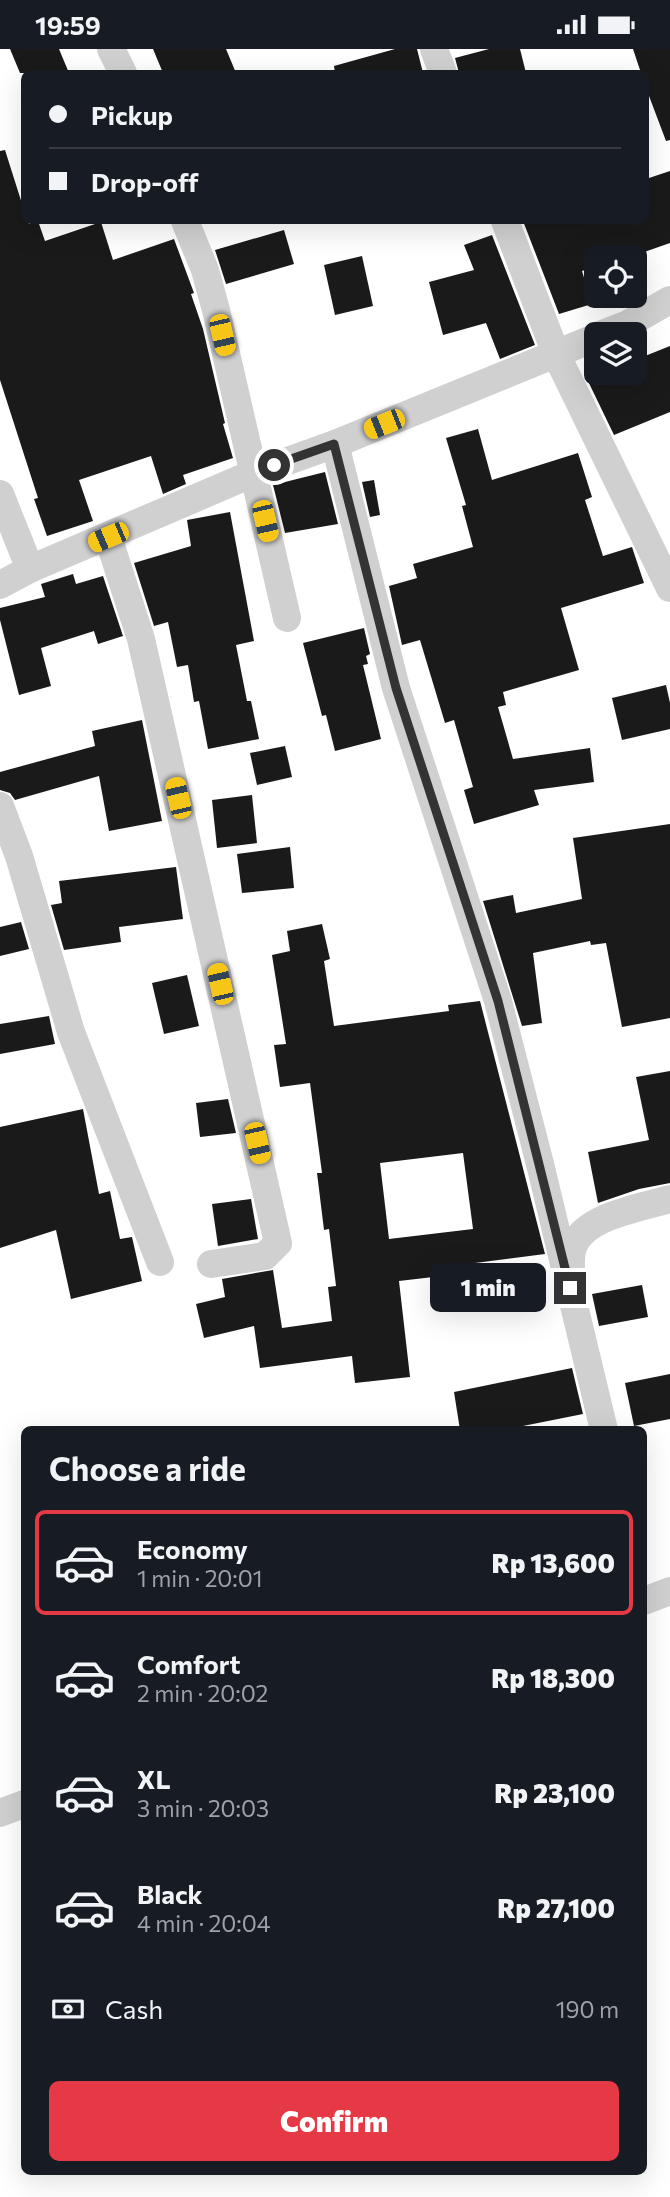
<!DOCTYPE html>
<meta charset="utf-8">
<style>
:root{--surface:#171b24;--page:#242831;--text:#f1f3f6;--muted:#9ea1a6;--line:#363941;--accent:#e63946}
body{margin:0;font-family:Commissioner,sans-serif;background:var(--page);color:var(--text);height:100vh;display:flex;flex-direction:column;font-size:26px;white-space:nowrap}
*{box-sizing:border-box;margin:0}
p{font-size:23px;color:var(--muted)}
.icon{flex:none;width:38px;height:38px;fill:none;stroke:currentColor;stroke-width:2;stroke-linecap:round;stroke-linejoin:round}
.map{position:relative;flex:1;overflow:hidden}
.side{position:absolute;left:21px;top:1377px;width:626px;height:749px;display:flex;flex-direction:column;background:var(--surface);border-radius:10px;box-shadow:0 7px 28px #0002}
.side>*{flex:none}
.top-card{position:absolute;left:21px;top:21px;width:628px;height:154px;border-radius:10px;box-shadow:0 7px 28px #0002;display:grid;align-content:center;height:154px;padding:0 28px;background:var(--surface)}
.fabs{position:absolute;left:584px;top:196px;display:grid;gap:14px}
.fabs a{display:grid;place-items:center;width:63px;height:63px;border-radius:10px;background:var(--surface);box-shadow:0 7px 28px #0002;font-size:35px}
.end{position:absolute;width:32px;height:32px;margin:-16px;border:9px solid #333;background:#fff;box-shadow:0 0 0 4px #fff}
.from{border-radius:50%}
.bubble{position:absolute;height:49px;border-radius:10px;background:var(--surface);box-shadow:0 7px 28px #0002;font-size:23px;font-weight:800;line-height:49px;text-align:center}
.car{position:absolute;width:21px;height:42px;margin:-21px -10px;border-radius:9px;box-shadow:0 0 5px 2px #0007;background:linear-gradient(#f5c518 24%,#345 0 40%,#f5c518 0 76%,#345 0 86%,#f5c518 0)}
.top-card b{display:flex;align-items:center;gap:24px;height:66px;font-size:26px}
.top-card b+b{border-top:2px solid var(--line)}
.top-card i{width:18px;height:18px;background:var(--text)}
ul{padding:0;list-style:none}
li{display:flex;align-items:center;gap:21px;height:105px;margin:0 14px 10px;padding:0 14px;border:4px solid transparent;border-radius:10px}
li div{flex:1}
li b{display:block;font-size:26px}
li em{font-style:normal;font-weight:800}
li.selected{border-color:var(--accent)}
li>.icon{width:63px;height:63px;stroke-width:1.5}
h2{padding:0 28px;font-size:32px;line-height:84px}
.pay{display:flex;align-items:center;gap:18px;height:77px;padding:0 28px;font-size:26px}
.pay p{margin-inline-start:auto}
.button{display:flex;gap:14px;margin-top:auto;padding:14px 28px}
.button a{flex:1;height:80px;border-radius:10px;background:var(--accent);color:#fff;font-size:28px;font-weight:800;line-height:80px;text-align:center}
.status{display:flex;justify-content:space-between;align-items:center;height:49px;padding:0 35px;background:var(--surface);direction:ltr}
.status svg{height:19px;fill:currentColor}
.map>svg:first-child{display:block}
.building{fill:#1a1a1a;fill-rule:evenodd}
.lines{fill:none;stroke-linecap:round;stroke-linejoin:round}
.minor{stroke:#d0d0d0;stroke-width:28}
.route{stroke:#333;stroke-width:9}
</style>
<div class="status"><b>19:59</b><svg viewBox="0 0 49 12"><path d="M0 12V9h3v3zM5 12V6h3v6zM10 12V3h3v9zM15 12V0h3v12zM26 1h20v11H26zM47 4h2v5h-2z"/></svg></div>
<div class="map">
<svg width="670" height="2148" viewBox="0 0 670 2148">
<rect width="100%" height="100%" fill="#fff"/>
<!-- building -->
<g class="building">
<polygon points="10,0 59,0 69,24 20,24"/>
<polygon points="153,0 226,0 236,24 163,24"/>
<polygon points="395,0 417,0 423,24 335,24 334,17"/>
<polygon points="489,0 520,0 526,24 459,24 455,9"/>
<polygon points="633,0 670,0 670,91 666,92 646,39 646,24 641,24"/>
<polygon points="5,101 24,161 24,172 28,172 29,175 38,172 45,192 101,173 113,211 174,190 194,244 191,245 203,280 225,374 223,375 233,409 183,426 186,435 163,445 151,407 79,431 93,472 47,487 34,450 38,449 0,331 0,102"/>
<polygon points="670,122 670,194 630,208 591,208 594,218 582,222 592,255 559,265 523,172 646,172 646,130"/>
<polygon points="284,181 294,215 226,235 215,201"/>
<polygon points="492,186 535,296 500,310 486,274 443,286 429,233 474,221 464,196"/>
<polygon points="362,207 373,257 335,266 324,216"/>
<polygon points="670,297 670,363 614,386 587,330 603,324 635,324 635,311"/>
<polygon points="478,380 492,431 578,404 592,448 585,451 603,507 632,498 644,534 561,559 579,621 503,643 506,656 498,658 513,710 590,699 594,733 534,741 539,756 474,775 464,741 473,738 454,671 445,674 420,591 402,596 389,537 417,529 413,515 473,498 462,457 466,456 446,389"/>
<polygon points="325,423 338,475 285,484 273,436"/>
<polygon points="374,431 380,466 370,468 362,433"/>
<polygon points="230,463 254,592 236,596 247,652 251,652 259,690 208,700 199,652 194,653 188,616 177,618 168,573 154,577 134,514 191,497 187,471"/>
<polygon points="73,525 76,535 103,527 123,587 98,595 94,582 41,599 51,637 19,646 0,571 0,559 45,548 41,535"/>
<polygon points="364,579 370,605 366,607 368,615 363,616 381,690 335,702 326,666 322,667 303,594"/>
<polygon points="666,636 670,654 670,680 622,691 612,649"/>
<polygon points="142,671 162,772 109,782 99,727 15,751 10,744 0,741 0,723 95,697 92,682"/>
<polygon points="285,697 292,728 257,736 250,704"/>
<polygon points="252,746 257,794 217,799 212,751"/>
<polygon points="670,775 670,969 622,978 606,894 591,896 590,892 533,904 542,974 522,977 483,852 513,846 516,864 582,850 573,789"/>
<polygon points="290,798 294,839 242,844 237,805"/>
<polygon points="176,818 183,870 119,878 121,893 64,901 51,856 62,854 59,832"/>
<polygon points="21,873 29,900 0,907 0,878"/>
<path d="M322,875L330,910L324,912L334,977L449,962L448,956L480,952L545,1205L475,1214L476,1223L399,1232L410,1328L355,1334L352,1307L260,1319L254,1277L204,1289L196,1255L225,1248L222,1230L273,1221L282,1279L332,1272L328,1238L336,1237L329,1180L324,1181L317,1124H322L310,1034L280,1038L274,996L286,995L272,906L290,902L287,882ZM463,1104L473,1180L389,1190L380,1114Z"/>
<polygon points="187,926 199,977 164,985 152,934"/>
<polygon points="49,967 55,995 0,1005 0,975"/>
<polygon points="670,1022 670,1134 639,1140 598,1154 588,1103 649,1091 636,1028"/>
<polygon points="228,1050 236,1084 200,1088 196,1054"/>
<polygon points="83,1060 99,1145 110,1142 120,1190 132,1188 142,1232 71,1250 56,1181 0,1199 0,1078"/>
<polygon points="251,1150 258,1190 218,1197 212,1155"/>
<polygon points="642,1236 648,1268 599,1277 592,1245"/>
<polygon points="572,1319 583,1365 503,1381 460,1381 454,1343"/>
<polygon points="670,1325 670,1370 634,1377 625,1334"/>
</g>
<g class="lines">
<!-- minor -->
<g class="minor">
<polyline points="111,0 123,24"/>
<polyline points="434,0 443,24"/>
<polyline points="185,172 205,221 216,261 287,569"/>
<polyline points="505,172 556,305 670,539"/>
<polyline points="602,285 628,275 670,251"/>
<polyline points="335,395 396,639 498,952 541,1119 604,1381"/>
<polyline points="0,445 30,520"/>
<polyline points="108,488 141,590 278,1194 265,1207 211,1215"/>
<polyline points="0,536 30,520 254,424 335,395 597,288"/>
<polyline points="0,757 19,807 71,983 160,1213"/>
<path d="M571,1223C571,1213 570,1204 574,1196C586,1167 642,1158 670,1150"/>
<polyline points="644,1552 670,1542"/>
<polyline points="0,1764 24,1755"/>
</g>
</g>
<g class="lines">
<!-- route -->
<polyline class="route" points="274,416 334,395 396,639 498,952 570,1239"/>
</g>
</svg>
<div class="fabs">
<a><svg class="icon" aria-label="locate" viewBox="0 0 24 24"><circle cx="12" cy="12" r="6"/><path d="M12 2v4M12 18v4M2 12h4M18 12h4"/></svg></a>
<a><svg class="icon" aria-label="layers" viewBox="0 0 24 24"><path d="M12 4l9 5-9 5-9-5zM3 14l9 5 9-5"/></svg></a>
</div>
<i class="end from" style="left:274px;top:416px"></i>
<i class="end" style="left:570px;top:1239px"></i>
<div class="bubble" style="left:430px;top:1214px;width:116px">1 min</div>
<i class="car" style="left:222px;top:286px;rotate:167deg"></i>
<i class="car" style="left:384px;top:375px;rotate:248deg"></i>
<i class="car" style="left:265px;top:472px;rotate:167deg"></i>
<i class="car" style="left:108px;top:488px;rotate:247deg"></i>
<i class="car" style="left:178px;top:749px;rotate:347deg"></i>
<i class="car" style="left:220px;top:935px;rotate:347deg"></i>
<i class="car" style="left:257px;top:1094px;rotate:167deg"></i>
<div class="top-card">
<b><i class="from"></i>Pickup</b>
<b><i></i>Drop-off</b>
</div>
<section class="side">
<h2>Choose a ride</h2>
<ul>
<li class="selected"><svg class="icon" aria-label="car" viewBox="0 0 24 24"><path d="M5 17H2v-5l4-1 3-4h7l3 4 3 1v5h-3M9 17h6M6 11h13"/><circle cx="7" cy="17" r="2"/><circle cx="17" cy="17" r="2"/></svg><div><b>Economy</b><p>1 min · 20:01</p></div><em>Rp 13,600</em></li>
<li><svg class="icon" aria-label="car" viewBox="0 0 24 24"><path d="M5 17H2v-5l4-1 3-4h7l3 4 3 1v5h-3M9 17h6M6 11h13"/><circle cx="7" cy="17" r="2"/><circle cx="17" cy="17" r="2"/></svg><div><b>Comfort</b><p>2 min · 20:02</p></div><em>Rp 18,300</em></li>
<li><svg class="icon" aria-label="car" viewBox="0 0 24 24"><path d="M5 17H2v-5l4-1 3-4h7l3 4 3 1v5h-3M9 17h6M6 11h13"/><circle cx="7" cy="17" r="2"/><circle cx="17" cy="17" r="2"/></svg><div><b>XL</b><p>3 min · 20:03</p></div><em>Rp 23,100</em></li>
<li><svg class="icon" aria-label="car" viewBox="0 0 24 24"><path d="M5 17H2v-5l4-1 3-4h7l3 4 3 1v5h-3M9 17h6M6 11h13"/><circle cx="7" cy="17" r="2"/><circle cx="17" cy="17" r="2"/></svg><div><b>Black</b><p>4 min · 20:04</p></div><em>Rp 27,100</em></li>
</ul>
<div class="pay"><svg class="icon" aria-label="cash" viewBox="0 0 24 24"><path d="M3 7h18v10H3z"/><circle cx="12" cy="12" r="2"/></svg>Cash<p>190 m</p></div>
<div class="button"><a>Confirm</a></div>
</section>
</div>
